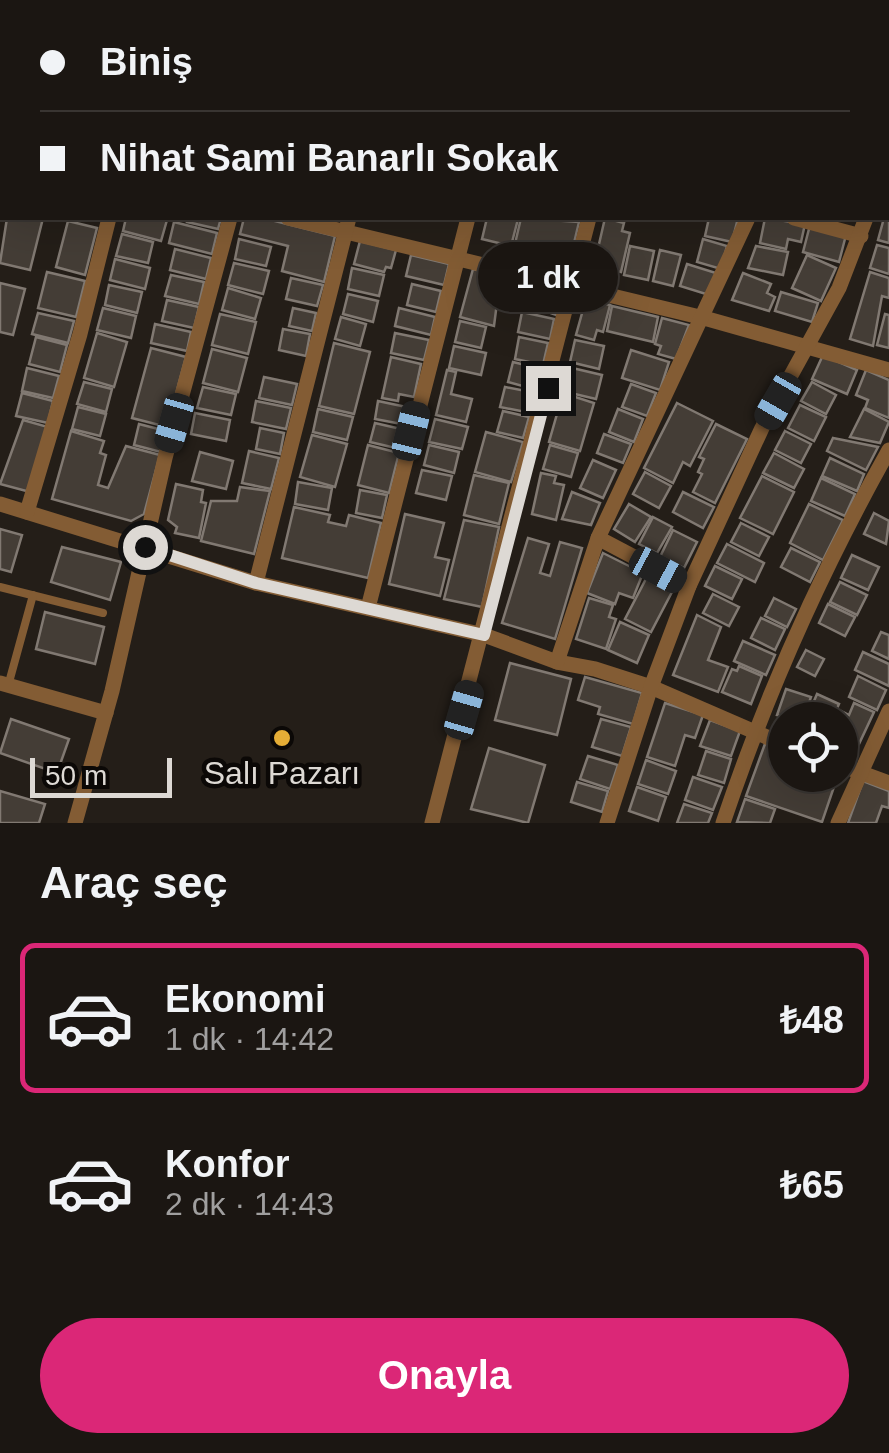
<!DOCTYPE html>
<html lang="tr">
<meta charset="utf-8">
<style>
:root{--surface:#1b1612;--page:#282320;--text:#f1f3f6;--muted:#a09f9f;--line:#393532;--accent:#db2777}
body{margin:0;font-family:Helvetica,sans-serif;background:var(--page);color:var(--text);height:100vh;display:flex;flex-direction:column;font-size:38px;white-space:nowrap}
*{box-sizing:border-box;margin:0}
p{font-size:32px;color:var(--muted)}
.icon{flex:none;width:55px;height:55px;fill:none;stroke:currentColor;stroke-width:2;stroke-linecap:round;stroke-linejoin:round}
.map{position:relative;height:823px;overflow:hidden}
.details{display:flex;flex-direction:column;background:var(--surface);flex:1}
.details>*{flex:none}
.guide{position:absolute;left:0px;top:0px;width:890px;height:220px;box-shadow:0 10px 40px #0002,0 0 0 2px var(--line);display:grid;align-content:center;height:220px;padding:0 40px;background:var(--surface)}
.buttons{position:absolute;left:768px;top:702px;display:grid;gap:20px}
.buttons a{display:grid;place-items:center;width:90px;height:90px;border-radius:50%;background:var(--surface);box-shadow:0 10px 40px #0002,0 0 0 2px var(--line);font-size:50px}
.scale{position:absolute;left:30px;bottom:25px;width:142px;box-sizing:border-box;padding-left:10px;border:5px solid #ddd9d4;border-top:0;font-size:28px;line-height:35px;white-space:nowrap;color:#ddd9d4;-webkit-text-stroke:8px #0b0806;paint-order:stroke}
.end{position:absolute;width:45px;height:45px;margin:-22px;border:12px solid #ddd9d4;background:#111;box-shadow:0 0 0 5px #111}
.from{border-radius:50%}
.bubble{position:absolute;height:70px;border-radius:35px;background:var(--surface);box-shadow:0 10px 40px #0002,0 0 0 2px var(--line);font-size:32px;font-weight:700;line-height:70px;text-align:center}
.car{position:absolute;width:30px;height:60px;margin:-30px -15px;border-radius:12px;box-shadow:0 0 8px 2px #0007;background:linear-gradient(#222 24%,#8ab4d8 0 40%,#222 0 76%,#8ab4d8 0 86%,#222 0)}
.guide b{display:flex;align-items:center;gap:35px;height:95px;font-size:38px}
.guide b+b{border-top:2px solid var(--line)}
.guide i{width:25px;height:25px;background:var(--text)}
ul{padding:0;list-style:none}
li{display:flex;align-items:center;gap:30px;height:150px;margin:0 20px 15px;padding:0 20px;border:5px solid transparent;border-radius:15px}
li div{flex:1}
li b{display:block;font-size:38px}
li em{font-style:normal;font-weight:700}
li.on{border-color:var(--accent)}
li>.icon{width:90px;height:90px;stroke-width:1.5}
h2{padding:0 40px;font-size:45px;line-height:120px}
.button{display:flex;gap:20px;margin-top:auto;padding:20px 40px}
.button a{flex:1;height:115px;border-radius:60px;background:var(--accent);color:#fff;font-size:40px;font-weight:700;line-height:115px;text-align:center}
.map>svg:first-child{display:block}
.building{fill:#443d36;stroke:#817972;stroke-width:2.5}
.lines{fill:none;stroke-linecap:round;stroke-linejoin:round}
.lane{stroke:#835c34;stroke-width:8}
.street{stroke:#835c34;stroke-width:15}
.route{stroke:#ddd9d4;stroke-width:12}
.poi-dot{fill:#e5ad36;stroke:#0b0806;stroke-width:4}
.labels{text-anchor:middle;stroke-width:9;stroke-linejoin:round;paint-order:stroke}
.poi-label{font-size:32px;fill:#ddd9d4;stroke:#0b0806}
</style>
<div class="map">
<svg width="889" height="823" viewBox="0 0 889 823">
<rect width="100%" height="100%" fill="#241e18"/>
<!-- building -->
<g class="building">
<polygon points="7,218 43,218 30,270 0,263"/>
<polygon points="126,218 167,220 161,241 123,231"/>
<polygon points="188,218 221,218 218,229 187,222"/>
<polygon points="244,218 263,218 335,236 324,282 282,271 288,246 240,234"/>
<polygon points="487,218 518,219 511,246 482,239"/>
<polygon points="521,218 579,222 570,260 514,248"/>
<polygon points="605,218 624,223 622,231 630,233 621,272 594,266"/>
<polygon points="709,218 738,218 732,242 705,236"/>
<polygon points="765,218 805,224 801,242 788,239 786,249 760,243"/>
<polygon points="884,218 889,219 889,243 878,240"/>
<polygon points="68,221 97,228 85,275 56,267"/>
<polygon points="174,222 217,233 212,254 169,243"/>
<polygon points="810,225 846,235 839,262 803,252"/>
<polygon points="122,234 153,242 148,263 116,256"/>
<polygon points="239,239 271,247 266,266 235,259"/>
<polygon points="703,239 727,246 721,269 697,262"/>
<polygon points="360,241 396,250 391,268 386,267 384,272 354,264"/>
<polygon points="877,245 889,248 889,274 870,268"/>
<polygon points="630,246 654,251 648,280 624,275"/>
<polygon points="756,246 788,252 783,275 748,268"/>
<polygon points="175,249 211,258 206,279 170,270"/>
<polygon points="660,250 681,255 673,286 653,281"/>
<polygon points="411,255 449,264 444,285 406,276"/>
<polygon points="807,255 836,268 821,301 792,288"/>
<polygon points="115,259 150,268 145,289 110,280"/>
<polygon points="234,263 269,271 263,294 228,285"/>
<polygon points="687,264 716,273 709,295 680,286"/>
<polygon points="352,268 384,275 379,296 348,289"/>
<polygon points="473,269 562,292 556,315 498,295 494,326 460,317"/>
<polygon points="47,272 85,281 76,317 38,308"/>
<polygon points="870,272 889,278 889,298 882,296 873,346 850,339"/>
<polygon points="743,273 771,284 767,293 775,297 769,311 732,300"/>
<polygon points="171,275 204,282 199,304 165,296"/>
<polygon points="291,278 323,285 317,306 286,299"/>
<polygon points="0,283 25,289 13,335 0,332"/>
<polygon points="412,284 441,291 436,312 407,305"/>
<polygon points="109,285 142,292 137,313 105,305"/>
<polygon points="228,288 261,298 255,319 222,310"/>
<polygon points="781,292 818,303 812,322 775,311"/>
<polygon points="348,294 378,301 373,322 343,314"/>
<polygon points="586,299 610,305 603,332 597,330 594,340 576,335"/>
<polygon points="167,300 199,307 194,328 162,321"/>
<polygon points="612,306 658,317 653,342 607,331"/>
<polygon points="103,308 136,316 131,338 97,330"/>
<polygon points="293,308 316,313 312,331 289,326"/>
<polygon points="399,308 435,317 431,335 395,326"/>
<polygon points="522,312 554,319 550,339 518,332"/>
<polygon points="38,313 74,321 68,343 32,334"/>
<polygon points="220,314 256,322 248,354 212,345"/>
<polygon points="885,314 889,315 889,348 877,345"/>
<polygon points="341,317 366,324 360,346 335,339"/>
<polygon points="662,318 689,325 676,359 658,354 661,346 655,344"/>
<polygon points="460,321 486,327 481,348 455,342"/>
<polygon points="155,324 191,332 187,351 151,343"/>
<polygon points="283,329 310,334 306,356 279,350"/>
<polygon points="97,333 127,342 114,387 84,378"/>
<polygon points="395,333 429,340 424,360 391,353"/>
<polygon points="36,337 67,345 60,372 29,364"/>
<polygon points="519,337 548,343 543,365 515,359"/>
<polygon points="575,340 604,346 599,369 570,362"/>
<polygon points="334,343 370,352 354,414 319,406"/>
<polygon points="454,346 486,353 481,375 449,368"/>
<polygon points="151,348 186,357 167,427 132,418"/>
<polygon points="212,349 247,358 238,392 203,383"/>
<polygon points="631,350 669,362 660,390 622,378"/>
<polygon points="823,355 857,370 847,394 812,379"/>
<polygon points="391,357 421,364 414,397 399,394 398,401 382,398"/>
<polygon points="513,362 542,369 537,390 508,382"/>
<polygon points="568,367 602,375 596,399 562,391"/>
<polygon points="27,368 59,376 53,398 22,391"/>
<polygon points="447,370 456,372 451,394 472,399 466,422 436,415"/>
<polygon points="866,370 889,380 889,418 865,408 868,400 856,395"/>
<polygon points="264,377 297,384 292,405 259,398"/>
<polygon points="84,382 112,389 106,412 77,404"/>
<polygon points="812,382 836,395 826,414 801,401"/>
<polygon points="631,384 656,393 647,416 622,407"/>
<polygon points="203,387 236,394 231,415 197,408"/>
<polygon points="505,387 536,393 531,413 500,407"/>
<polygon points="22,393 53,401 48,423 16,416"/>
<polygon points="563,393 594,403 580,451 549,442"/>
<polygon points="256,401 291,408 286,429 252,422"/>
<polygon points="378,401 411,408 407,425 375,419"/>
<polygon points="677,403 713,421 690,466 683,462 673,483 644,468"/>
<polygon points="800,405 826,417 814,441 788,428"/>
<polygon points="78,407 106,414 100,436 72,429"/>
<polygon points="318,409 353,417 347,440 313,432"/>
<polygon points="618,409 643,419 634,442 609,432"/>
<polygon points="864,409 889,422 880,443 850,437"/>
<polygon points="503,411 529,417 523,438 497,432"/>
<polygon points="195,413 230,420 226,441 191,434"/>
<polygon points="435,419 468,427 462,449 429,442"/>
<polygon points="23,420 48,427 30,492 0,484"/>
<polygon points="375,423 405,430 400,449 370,442"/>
<polygon points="139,424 166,431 161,452 134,445"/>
<polygon points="716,424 747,439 715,503 693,492 702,474 698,472 704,459 699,457"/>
<polygon points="260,428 284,433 280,454 256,449"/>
<polygon points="71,431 104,441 100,453 106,455 98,485 108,488 126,446 160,455 144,514 131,521 52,499"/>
<polygon points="785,431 811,444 801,463 775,450"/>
<polygon points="486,432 523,442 511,482 475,472"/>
<polygon points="604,434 631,444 623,463 597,453"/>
<polygon points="312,435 347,444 335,487 300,477"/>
<polygon points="833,438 878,447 866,470 827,451"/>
<polygon points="368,445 399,453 389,493 358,485"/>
<polygon points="429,445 459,452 454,473 424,465"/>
<polygon points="550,445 578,453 571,477 543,469"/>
<polygon points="249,451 279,458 271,489 242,483"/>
<polygon points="200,452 233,461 226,489 192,481"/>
<polygon points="774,453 804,469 794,488 763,473"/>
<polygon points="830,458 864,474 857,491 822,476"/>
<polygon points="593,460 616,470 603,498 580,488"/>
<polygon points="422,470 452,476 446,500 416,493"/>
<polygon points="645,472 671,486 659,508 633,494"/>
<polygon points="541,473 556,476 554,483 564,485 556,520 532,514"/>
<polygon points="474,475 509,483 499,524 464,515"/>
<polygon points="762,476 794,492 773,534 740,518"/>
<polygon points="821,478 855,494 845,516 811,501"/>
<polygon points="298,482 332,488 328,510 295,504"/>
<polygon points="176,484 203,490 201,502 206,503 199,538 175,533 177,527 168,520"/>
<polygon points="240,487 270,491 254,554 201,541 211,501 237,501"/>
<polygon points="360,490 387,495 382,518 356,513"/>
<polygon points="572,492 600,503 591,525 562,519"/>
<polygon points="683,492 714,507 703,528 673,512"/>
<polygon points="629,504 651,517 635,542 614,529"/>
<polygon points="809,504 843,520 823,560 790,543"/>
<polygon points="294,507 330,515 328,522 346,526 349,515 381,523 368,578 282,558"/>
<polygon points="874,513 889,521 886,544 864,534"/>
<polygon points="405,514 444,523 435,557 449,560 440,596 389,584"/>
<polygon points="653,517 672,527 657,553 639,544"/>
<polygon points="464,520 499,527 482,607 444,599"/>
<polygon points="741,523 769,537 759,556 731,542"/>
<polygon points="0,529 22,535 11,572 0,569"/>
<polygon points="673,530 697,542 684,568 660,557"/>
<polygon points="528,538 549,544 540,573 550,576 560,542 582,548 555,639 502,623"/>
<polygon points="727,544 764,563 755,582 717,563"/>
<polygon points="62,547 121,562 110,600 51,582"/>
<polygon points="791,548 820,562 810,582 781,567"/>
<polygon points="603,553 643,573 633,598 619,593 615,604 587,593"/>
<polygon points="852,555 879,567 868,590 841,578"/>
<polygon points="715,566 742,579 732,599 705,586"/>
<polygon points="647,577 673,590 651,632 625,619"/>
<polygon points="840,582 867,595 857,615 830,602"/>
<polygon points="713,594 739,607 729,626 703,613"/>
<polygon points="589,598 613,605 609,617 616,619 606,649 576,639"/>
<polygon points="774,598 796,609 787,627 765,616"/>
<polygon points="828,604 855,617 845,636 819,623"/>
<polygon points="45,612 104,627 95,664 36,649"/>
<polygon points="697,615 721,627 708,660 728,667 718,692 673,675"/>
<polygon points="761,618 785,629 775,650 751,638"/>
<polygon points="620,622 649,635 637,663 608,650"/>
<polygon points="881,632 889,635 889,659 872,651"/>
<polygon points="743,641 775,655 766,675 734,661"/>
<polygon points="806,650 824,659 815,676 797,667"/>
<polygon points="863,652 889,664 889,686 855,670"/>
<polygon points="510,663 571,679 557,735 495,720"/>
<polygon points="739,666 762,676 751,704 722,692 732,669 737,671"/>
<polygon points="858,676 886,690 877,710 849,697"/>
<polygon points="585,677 642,693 633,724 598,714 600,707 578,700"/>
<polygon points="786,689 811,697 803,720 777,715"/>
<polygon points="817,694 839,704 832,720 806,720"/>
<polygon points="665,703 703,715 695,738 685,735 675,766 647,757"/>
<polygon points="854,703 874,712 858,746 840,738 837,720 841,711 849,715"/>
<polygon points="11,719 69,739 57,773 0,753"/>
<polygon points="601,719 631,727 622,756 592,747"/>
<polygon points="710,720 740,731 731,756 700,746"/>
<polygon points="766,741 785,747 785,775 838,775 822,822 746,796"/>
<polygon points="489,748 545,765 528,823 471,809"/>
<polygon points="706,751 731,759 724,783 698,775"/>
<polygon points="588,756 618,765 610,789 580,779"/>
<polygon points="646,760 676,771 668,794 638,784"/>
<polygon points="693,777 722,787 713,810 685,800"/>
<polygon points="863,781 889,791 889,808 882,806 876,823 848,823"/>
<polygon points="577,782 608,791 602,812 571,802"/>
<polygon points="637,787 666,797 658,821 629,811"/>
<polygon points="0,791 45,804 39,823 0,823"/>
<polygon points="745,799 775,809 770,823 737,822"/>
<polygon points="684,804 712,813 708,823 677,823"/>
</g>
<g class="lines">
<!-- lane -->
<g class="lane">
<polyline points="0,587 103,613"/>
<polyline points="8,686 33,595"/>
</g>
<!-- street -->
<g class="street">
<polyline points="788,0 792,2"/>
<polyline points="829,0 830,2"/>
<polyline points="43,2 44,0"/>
<polyline points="162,2 163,0"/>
<polyline points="287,2 287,0"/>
<polyline points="408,2 408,0"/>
<polyline points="520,2 521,0"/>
<polyline points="645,2 646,0"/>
<polyline points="857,2 887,0"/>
<polyline points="888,123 889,115"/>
<polyline points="0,142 2,142"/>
<polyline points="0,188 2,177"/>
<polyline points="288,218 704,318 889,370"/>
<polyline points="349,218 256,583 484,635 557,662 595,669 651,687 785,745"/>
<polyline points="794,218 861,236"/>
<polyline points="0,504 256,583"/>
<polyline points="27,512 80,334 109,218"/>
<polyline points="598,538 689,586"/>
<polyline points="368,608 468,218"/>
<polyline points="557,662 598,538 748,218"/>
<polyline points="0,683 106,713"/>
<polyline points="840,765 889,783"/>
<polyline points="75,823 112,691 165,458 230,218"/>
<polyline points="432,823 589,218"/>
<polyline points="607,823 651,687 689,586 762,428 839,288 866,218"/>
<path d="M723,823C766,695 822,569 889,450"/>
<polyline points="838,823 889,711"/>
</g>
</g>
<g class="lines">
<!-- route -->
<polyline class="route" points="145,547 256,583 484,635 548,388"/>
</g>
<!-- markers -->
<circle class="poi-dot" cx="282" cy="738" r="10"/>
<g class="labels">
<!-- poi labels -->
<g class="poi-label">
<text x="282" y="784">Salı Pazarı</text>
</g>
</g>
</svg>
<div class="buttons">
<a><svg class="icon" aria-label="locate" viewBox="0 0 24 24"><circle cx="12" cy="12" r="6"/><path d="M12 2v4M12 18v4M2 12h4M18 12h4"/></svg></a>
</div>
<div class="scale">50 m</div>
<i class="end from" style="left:145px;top:547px"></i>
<i class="end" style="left:548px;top:388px"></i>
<div class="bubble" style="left:478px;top:242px;width:140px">1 dk</div>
<i class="car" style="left:778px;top:401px;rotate:210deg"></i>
<i class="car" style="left:174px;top:423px;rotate:196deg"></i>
<i class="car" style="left:411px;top:431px;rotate:14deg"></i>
<i class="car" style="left:658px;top:570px;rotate:118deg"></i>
<i class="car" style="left:464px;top:710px;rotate:16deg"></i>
<div class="guide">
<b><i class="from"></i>Biniş</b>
<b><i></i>Nihat Sami Banarlı Sokak</b>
</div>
</div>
<section class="details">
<h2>Araç seç</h2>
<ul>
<li class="on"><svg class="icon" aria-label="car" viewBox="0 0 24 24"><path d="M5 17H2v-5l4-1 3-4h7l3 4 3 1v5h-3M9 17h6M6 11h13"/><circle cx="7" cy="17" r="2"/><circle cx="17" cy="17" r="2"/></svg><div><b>Ekonomi</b><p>1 dk · 14:42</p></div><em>₺48</em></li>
<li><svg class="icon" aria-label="car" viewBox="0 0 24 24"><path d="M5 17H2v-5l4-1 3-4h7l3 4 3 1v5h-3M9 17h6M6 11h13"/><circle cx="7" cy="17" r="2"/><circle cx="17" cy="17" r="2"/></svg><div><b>Konfor</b><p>2 dk · 14:43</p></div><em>₺65</em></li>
</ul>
<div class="button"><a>Onayla</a></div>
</section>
